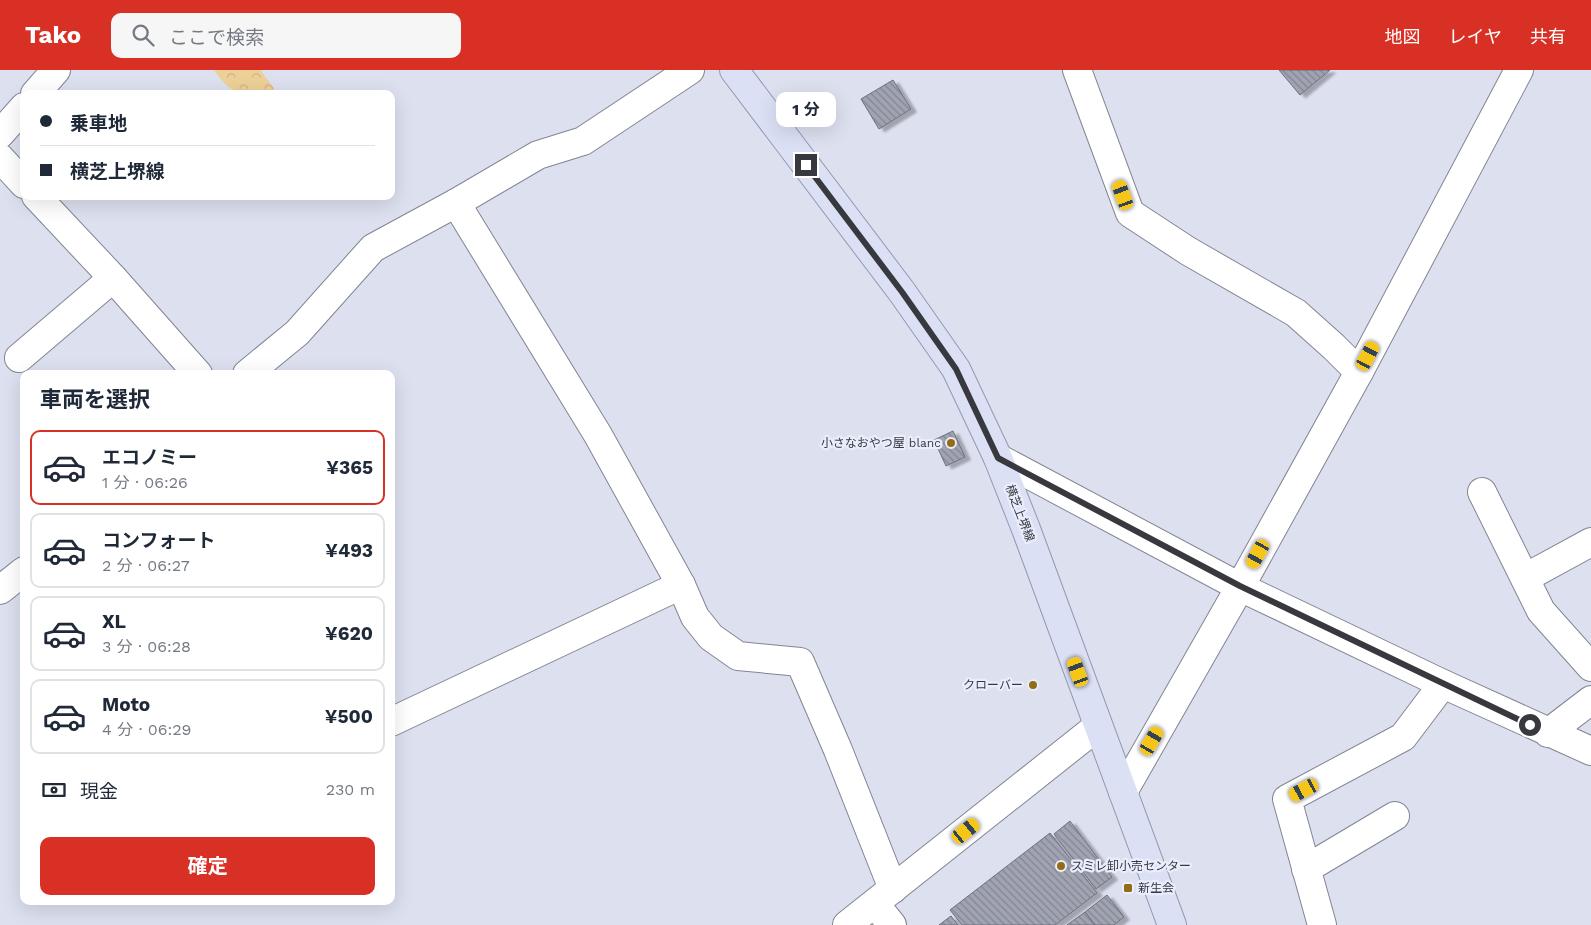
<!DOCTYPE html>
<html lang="ja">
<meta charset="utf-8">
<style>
:root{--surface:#fff;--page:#f6f6f7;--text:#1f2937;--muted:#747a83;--line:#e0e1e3;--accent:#d93025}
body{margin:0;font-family:"Work Sans","Noto Sans JP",sans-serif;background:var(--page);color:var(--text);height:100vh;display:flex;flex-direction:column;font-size:19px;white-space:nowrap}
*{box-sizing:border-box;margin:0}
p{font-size:16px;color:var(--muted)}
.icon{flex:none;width:28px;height:28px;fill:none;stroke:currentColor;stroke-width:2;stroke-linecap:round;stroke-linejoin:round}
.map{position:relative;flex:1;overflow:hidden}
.side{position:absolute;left:20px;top:300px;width:375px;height:535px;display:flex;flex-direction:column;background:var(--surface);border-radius:10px;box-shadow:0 5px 20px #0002}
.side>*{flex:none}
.hud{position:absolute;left:20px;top:20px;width:375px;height:110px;border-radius:10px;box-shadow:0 5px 20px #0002;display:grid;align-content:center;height:110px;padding:0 20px;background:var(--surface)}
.end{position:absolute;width:22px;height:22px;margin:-11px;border:6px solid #37393f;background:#fff;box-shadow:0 0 0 2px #fff}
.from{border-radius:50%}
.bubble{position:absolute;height:35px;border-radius:10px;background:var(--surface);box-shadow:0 5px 20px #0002;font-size:16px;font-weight:700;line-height:35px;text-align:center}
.car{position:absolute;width:15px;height:30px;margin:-15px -8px;border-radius:6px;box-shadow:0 0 4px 1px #0007;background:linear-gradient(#f5c518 24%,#345 0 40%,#f5c518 0 76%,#345 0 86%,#f5c518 0)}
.hud b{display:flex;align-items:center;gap:18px;height:48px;font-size:19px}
.hud b+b{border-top:1px solid var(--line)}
.hud i{width:12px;height:12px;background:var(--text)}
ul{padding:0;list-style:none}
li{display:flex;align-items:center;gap:15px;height:75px;margin:0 10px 8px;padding:0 10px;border:2px solid var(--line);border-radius:10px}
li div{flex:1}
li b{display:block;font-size:19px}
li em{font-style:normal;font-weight:700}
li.current{border-color:var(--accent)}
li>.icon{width:45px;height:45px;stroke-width:1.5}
h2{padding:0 20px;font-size:22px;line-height:60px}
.pay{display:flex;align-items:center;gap:12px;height:55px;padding:0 20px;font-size:19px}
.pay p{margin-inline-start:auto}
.cta{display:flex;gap:10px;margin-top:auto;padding:10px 20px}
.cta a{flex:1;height:58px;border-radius:10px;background:var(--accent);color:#fff;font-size:20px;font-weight:700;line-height:58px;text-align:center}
header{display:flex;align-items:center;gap:30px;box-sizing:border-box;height:70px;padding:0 25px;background:var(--accent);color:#fff}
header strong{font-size:24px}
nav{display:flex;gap:28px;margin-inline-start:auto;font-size:18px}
.search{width:350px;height:45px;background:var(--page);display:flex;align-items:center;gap:12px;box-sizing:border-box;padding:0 18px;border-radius:10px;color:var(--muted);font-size:19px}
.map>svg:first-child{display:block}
.forest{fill:url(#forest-crowns)}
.building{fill:url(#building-back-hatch);stroke:#6c707d;filter:url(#shadow)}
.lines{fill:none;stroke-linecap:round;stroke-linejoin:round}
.minor-casing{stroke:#828693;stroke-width:30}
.major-casing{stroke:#9298b1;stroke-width:30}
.minor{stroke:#fff;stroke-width:28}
.major{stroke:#dbe0f5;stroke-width:28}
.route{stroke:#37393f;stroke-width:6}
.poi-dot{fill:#936d15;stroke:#e9edfc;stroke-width:2}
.labels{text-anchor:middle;stroke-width:4.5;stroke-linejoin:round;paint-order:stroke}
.poi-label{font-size:12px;fill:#37393f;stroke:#e9edfc;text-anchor:end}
.street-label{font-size:12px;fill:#37393f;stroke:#e9edfc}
</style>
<header>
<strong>Tako</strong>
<div class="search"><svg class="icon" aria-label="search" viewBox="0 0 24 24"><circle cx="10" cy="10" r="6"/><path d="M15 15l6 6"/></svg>ここで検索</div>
<nav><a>地図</a><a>レイヤ</a><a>共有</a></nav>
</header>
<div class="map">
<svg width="1591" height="855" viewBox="0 0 1591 855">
<defs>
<pattern id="forest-crowns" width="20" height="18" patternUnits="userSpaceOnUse" patternTransform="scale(1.25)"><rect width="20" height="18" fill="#edcf98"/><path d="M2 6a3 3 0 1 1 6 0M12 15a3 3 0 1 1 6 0" fill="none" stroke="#ccb284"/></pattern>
<pattern id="building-back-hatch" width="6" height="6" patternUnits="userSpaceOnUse" patternTransform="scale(1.25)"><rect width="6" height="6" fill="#a0a3b1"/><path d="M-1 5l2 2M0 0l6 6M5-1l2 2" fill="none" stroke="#838691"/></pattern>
<filter id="shadow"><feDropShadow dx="5.5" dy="3" stdDeviation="1" flood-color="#0004"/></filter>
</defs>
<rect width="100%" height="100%" fill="#dce0ef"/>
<!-- forest -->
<path class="forest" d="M214,0H263L261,1L278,24C244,24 235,30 214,0Z"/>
<!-- building -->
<g class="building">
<polygon points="1279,0 1330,0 1300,25"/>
<polygon points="893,10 911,39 879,59 861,29"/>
<polygon points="953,361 965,387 946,396 934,370"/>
<polygon points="1070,751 1112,807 1096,819 1054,764"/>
<polygon points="1050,763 1097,823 1055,855 962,855 950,840"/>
<polygon points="1107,825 1124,847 1114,855 1095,855 1085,842"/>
<polygon points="1085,842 1095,855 1067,855"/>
<polygon points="951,846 958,855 939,855"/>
</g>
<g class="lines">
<defs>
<g id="minor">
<polyline points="1077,0 1130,143 1188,181 1296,243 1334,277 1359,302"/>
<polyline points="35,24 56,0"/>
<polyline points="0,64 24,37"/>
<polyline points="0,88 24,114"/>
<polyline points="36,126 113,208 198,304"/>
<polyline points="456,133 598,365 681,515 695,547 711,567 738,586 800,592 838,680 893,819"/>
<polyline points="19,288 113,208"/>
<polyline points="247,304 297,263 373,178 456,133 538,85 583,71 690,0"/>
<polyline points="998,388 1240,517 1443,614 1591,681"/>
<polyline points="1482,422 1541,541 1591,597"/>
<polyline points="1525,508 1591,472"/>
<polyline points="0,520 24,501"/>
<polyline points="391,652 681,515"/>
<polyline points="1548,663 1591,630"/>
<polyline points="1123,722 1240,517 1359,302 1519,0"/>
<polyline points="1306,799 1395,746"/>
<polyline points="875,834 892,855"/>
<polyline points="847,855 1098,656"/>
<polyline points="1322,855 1287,729 1403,667 1443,614"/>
</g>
<polyline id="major" points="734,0 902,222 956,299 998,388 1026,459 1172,855"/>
</defs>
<!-- minor casing -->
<use href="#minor" class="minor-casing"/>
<!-- major casing -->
<use href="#major" class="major-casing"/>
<!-- minor -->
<use href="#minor" class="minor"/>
<!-- major -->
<use href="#major" class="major"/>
</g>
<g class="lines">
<!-- route -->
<polyline class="route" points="806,95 902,222 956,299 998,388 1240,516 1530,655"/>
</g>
<!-- markers -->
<g class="poi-dot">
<circle cx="951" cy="373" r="5"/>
<circle cx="1033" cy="615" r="5"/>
<circle cx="1061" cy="796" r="5"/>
<rect x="1123" y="813" width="10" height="10" rx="2.5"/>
</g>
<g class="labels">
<!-- poi labels -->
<g class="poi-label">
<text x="941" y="377">小さなおやつ屋 blanc</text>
<text x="1023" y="619">クローバー</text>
<text x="1071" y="800" text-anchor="start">スミレ卸小売センター</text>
<text x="1138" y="822" text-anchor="start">新生会</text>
</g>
<!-- street labels -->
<g class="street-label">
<text transform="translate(1020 443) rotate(69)" y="4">横芝上堺線</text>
</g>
</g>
</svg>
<i class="end from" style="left:1530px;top:655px"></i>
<i class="end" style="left:806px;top:95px"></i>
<div class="bubble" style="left:776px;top:22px;width:60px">1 分</div>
<i class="car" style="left:1123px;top:125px;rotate:340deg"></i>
<i class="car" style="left:1368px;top:286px;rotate:28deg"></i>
<i class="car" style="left:1258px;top:484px;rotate:209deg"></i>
<i class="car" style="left:1078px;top:602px;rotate:340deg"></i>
<i class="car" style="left:1152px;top:671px;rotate:30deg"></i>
<i class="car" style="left:1304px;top:720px;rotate:242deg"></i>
<i class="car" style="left:966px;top:761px;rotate:51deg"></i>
<div class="hud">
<b><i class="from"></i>乗車地</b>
<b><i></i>横芝上堺線</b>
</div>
<section class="side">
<h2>車両を選択</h2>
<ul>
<li class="current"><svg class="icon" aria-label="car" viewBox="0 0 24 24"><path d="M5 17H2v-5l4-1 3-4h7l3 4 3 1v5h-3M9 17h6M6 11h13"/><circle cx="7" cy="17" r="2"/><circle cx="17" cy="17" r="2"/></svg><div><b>エコノミー</b><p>1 分 · 06:26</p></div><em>¥365</em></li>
<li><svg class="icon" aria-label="car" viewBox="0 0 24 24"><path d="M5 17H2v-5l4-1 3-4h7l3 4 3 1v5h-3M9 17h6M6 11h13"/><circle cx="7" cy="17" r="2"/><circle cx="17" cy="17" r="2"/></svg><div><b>コンフォート</b><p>2 分 · 06:27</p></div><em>¥493</em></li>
<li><svg class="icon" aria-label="car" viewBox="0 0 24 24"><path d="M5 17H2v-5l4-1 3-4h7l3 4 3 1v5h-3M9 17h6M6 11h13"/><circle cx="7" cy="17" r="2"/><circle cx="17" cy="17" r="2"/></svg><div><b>XL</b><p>3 分 · 06:28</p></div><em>¥620</em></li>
<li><svg class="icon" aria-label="car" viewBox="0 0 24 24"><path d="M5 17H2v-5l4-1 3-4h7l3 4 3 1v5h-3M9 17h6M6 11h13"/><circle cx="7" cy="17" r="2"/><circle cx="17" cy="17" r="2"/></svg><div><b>Moto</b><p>4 分 · 06:29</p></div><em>¥500</em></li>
</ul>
<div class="pay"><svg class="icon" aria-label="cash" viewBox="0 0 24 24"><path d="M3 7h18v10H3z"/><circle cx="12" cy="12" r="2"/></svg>現金<p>230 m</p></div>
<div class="cta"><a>確定</a></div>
</section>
</div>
